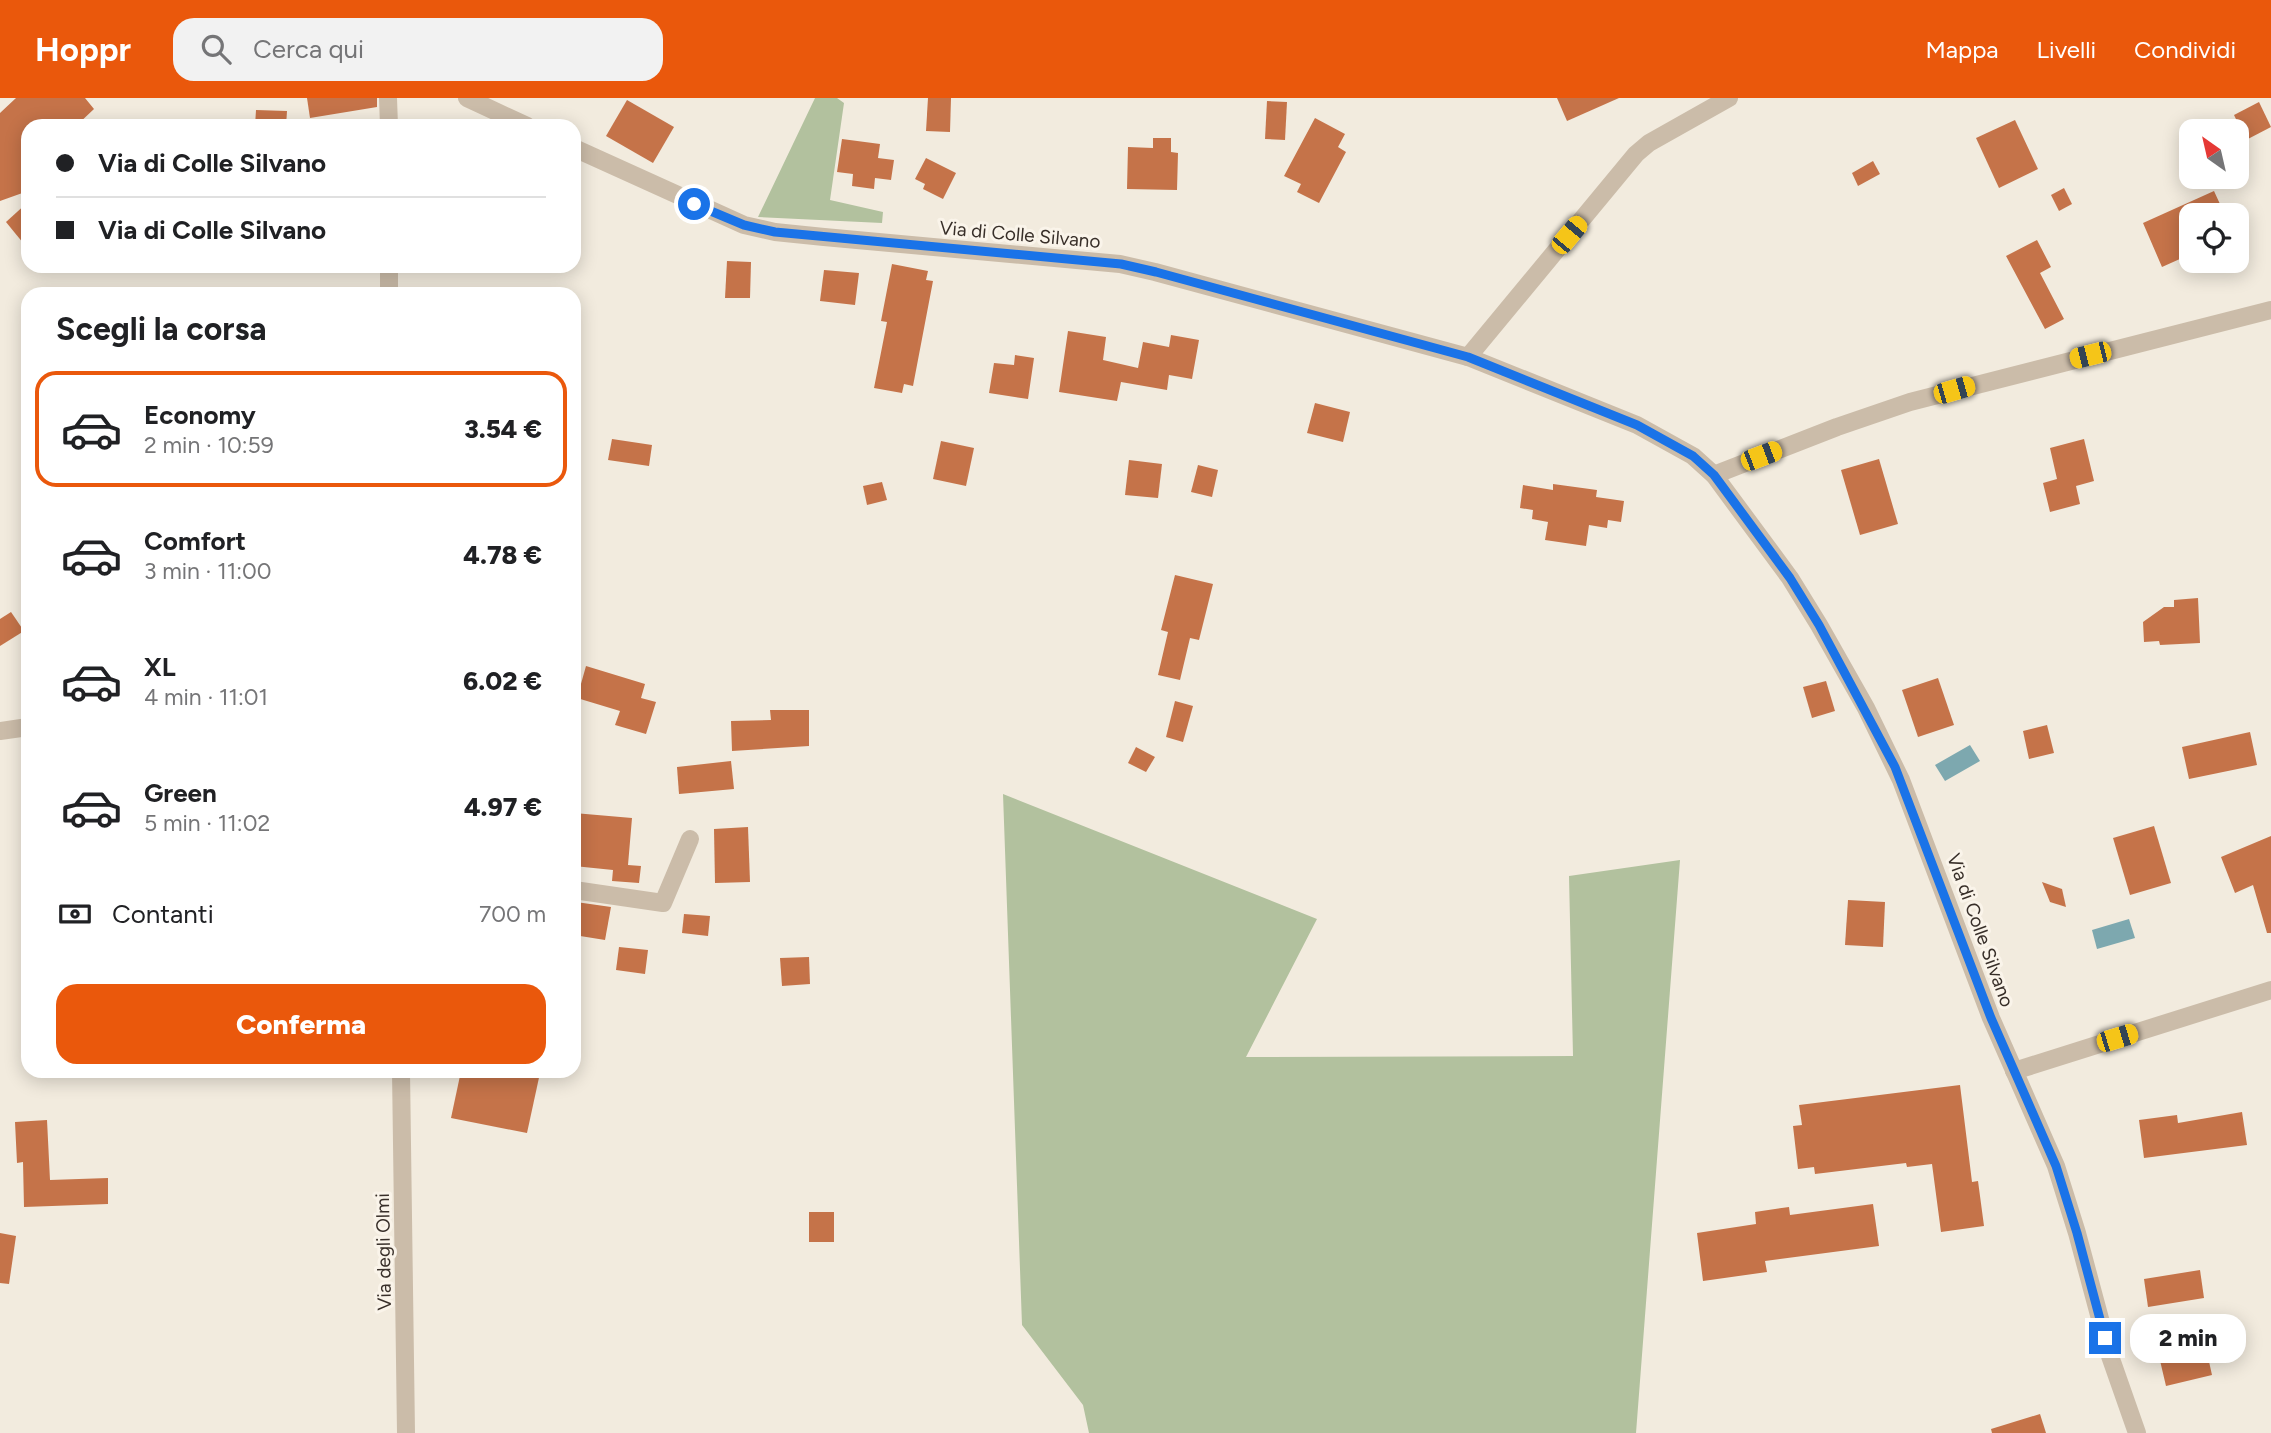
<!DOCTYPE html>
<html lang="it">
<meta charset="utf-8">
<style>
:root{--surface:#fff;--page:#f2f2f2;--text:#202124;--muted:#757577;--line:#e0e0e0;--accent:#ea580c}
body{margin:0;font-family:Figtree,sans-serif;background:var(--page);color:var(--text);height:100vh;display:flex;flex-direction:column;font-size:26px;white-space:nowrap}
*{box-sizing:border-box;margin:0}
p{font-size:23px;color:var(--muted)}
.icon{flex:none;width:38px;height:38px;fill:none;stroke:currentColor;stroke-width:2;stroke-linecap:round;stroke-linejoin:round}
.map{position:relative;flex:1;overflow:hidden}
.side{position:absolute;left:21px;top:189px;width:560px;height:791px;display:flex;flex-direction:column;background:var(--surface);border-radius:21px;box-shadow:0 4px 18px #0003}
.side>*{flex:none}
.hud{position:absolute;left:21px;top:21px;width:560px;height:154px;border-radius:21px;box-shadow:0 4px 18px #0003;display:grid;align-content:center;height:154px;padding:0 35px;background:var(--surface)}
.needle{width:46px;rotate:326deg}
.fabs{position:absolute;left:2179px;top:21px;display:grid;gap:14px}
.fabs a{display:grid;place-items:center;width:70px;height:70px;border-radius:14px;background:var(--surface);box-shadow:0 4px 18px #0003;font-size:35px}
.end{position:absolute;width:32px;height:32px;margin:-16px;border:9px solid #1a73e8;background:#fff;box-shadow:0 0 0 4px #fff}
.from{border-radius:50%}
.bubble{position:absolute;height:49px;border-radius:21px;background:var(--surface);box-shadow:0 4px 18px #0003;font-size:23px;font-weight:800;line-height:49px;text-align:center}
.car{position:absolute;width:21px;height:42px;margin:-21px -10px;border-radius:9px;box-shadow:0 0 5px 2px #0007;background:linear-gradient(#f5c518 24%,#345 0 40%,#f5c518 0 76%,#345 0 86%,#f5c518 0)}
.hud b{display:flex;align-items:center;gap:24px;height:66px;font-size:26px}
.hud b+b{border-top:2px solid var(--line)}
.hud i{width:18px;height:18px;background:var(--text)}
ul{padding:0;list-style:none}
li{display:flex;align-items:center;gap:21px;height:116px;margin:0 14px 10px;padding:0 21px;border:4px solid transparent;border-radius:21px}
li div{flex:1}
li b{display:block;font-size:26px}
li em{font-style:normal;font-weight:800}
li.current{border-color:var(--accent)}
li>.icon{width:63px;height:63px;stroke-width:1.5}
h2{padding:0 35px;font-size:32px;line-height:84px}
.pay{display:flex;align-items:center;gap:18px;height:77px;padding:0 35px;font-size:26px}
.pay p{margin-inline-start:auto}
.button{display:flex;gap:14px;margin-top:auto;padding:14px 35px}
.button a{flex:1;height:80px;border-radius:21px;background:var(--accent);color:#fff;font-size:28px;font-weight:800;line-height:80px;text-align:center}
header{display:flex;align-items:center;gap:42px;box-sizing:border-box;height:98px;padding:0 35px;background:var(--accent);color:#fff}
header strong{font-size:33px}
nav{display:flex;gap:38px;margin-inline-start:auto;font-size:24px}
.search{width:490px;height:63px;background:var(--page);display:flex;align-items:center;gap:18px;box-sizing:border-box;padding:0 24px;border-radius:21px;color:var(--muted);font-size:26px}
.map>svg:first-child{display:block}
.green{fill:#b2c19e}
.water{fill:#7da8af}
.building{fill:#c57349}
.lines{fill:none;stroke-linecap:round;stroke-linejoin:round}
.minor{stroke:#cbbca9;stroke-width:18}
.route{stroke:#1a73e8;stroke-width:9}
.labels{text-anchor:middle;stroke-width:6;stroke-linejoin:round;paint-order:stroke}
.street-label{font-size:19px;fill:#382f29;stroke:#faf4ea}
</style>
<header>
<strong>Hoppr</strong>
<div class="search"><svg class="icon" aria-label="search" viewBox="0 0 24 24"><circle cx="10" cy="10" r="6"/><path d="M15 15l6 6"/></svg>Cerca qui</div>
<nav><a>Mappa</a><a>Livelli</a><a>Condividi</a></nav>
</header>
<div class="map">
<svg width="2271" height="1335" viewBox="0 0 2271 1335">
<rect width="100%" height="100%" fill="#f2ebde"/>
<!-- green -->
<g class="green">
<polygon points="815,0 837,0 844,5 830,102 883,114 882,125 758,119"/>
<polygon points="1003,696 1317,821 1246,959 1573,958 1569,778 1680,762 1636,1335 1089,1335 1083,1307 1022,1227"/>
</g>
<!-- water -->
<g class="water">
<polygon points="1970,647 1980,663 1945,683 1935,667"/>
<polygon points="2129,821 2135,840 2097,851 2092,832"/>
</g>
<!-- building -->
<g class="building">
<polygon points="16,0 85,0 94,11 76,28 28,28 28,93 0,103 0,15"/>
<polygon points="307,0 377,0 377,9 310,20"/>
<polygon points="928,0 951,0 950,34 926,33"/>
<polygon points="1557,0 1619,0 1567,23"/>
<polygon points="627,2 674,29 653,65 606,38"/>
<polygon points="1267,3 1287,4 1285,42 1265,41"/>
<polygon points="2259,4 2271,29 2246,42 2234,17"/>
<polygon points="256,12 287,13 286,28 255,28"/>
<polygon points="1315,20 1345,36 1338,49 1346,54 1319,105 1297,94 1301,86 1284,78"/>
<polygon points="2015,22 2038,71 1999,90 1976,40"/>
<polygon points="1153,40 1171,40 1171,54 1178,55 1177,92 1127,91 1128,49 1153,50"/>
<polygon points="842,41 880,46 878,60 894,62 891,82 875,80 874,91 852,88 853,76 837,74"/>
<polygon points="926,60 956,75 943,101 923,91 925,86 915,81"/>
<polygon points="1873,63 1880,76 1858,88 1852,75"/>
<polygon points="2064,90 2072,106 2059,113 2051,97"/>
<polygon points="2214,93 2225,117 2191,117 2191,156 2162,169 2143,125"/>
<polygon points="28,104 28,151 6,124"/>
<polygon points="2037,142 2051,169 2040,175 2064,221 2045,231 2006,158"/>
<polygon points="727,163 751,164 750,200 725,200"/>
<polygon points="892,166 928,173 926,182 933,183 913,288 904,286 902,295 874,290 887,224 881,223"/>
<polygon points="824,172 859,175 855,207 820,203"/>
<polygon points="1068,233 1106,239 1103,262 1138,270 1143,244 1169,249 1171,237 1199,242 1192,281 1169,277 1167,292 1121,284 1117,303 1059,294"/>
<polygon points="1015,257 1034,260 1028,301 989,295 994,265 1014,267"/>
<polygon points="1315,305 1350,314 1343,344 1307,335"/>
<polygon points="612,341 652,347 649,368 608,362"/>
<polygon points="2084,341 2094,383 2076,388 2080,406 2050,414 2043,385 2057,381 2050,350"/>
<polygon points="941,343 974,350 966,388 933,381"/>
<polygon points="1879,361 1898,426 1860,437 1841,372"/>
<polygon points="1129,362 1162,366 1158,400 1125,397"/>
<polygon points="1198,367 1218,372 1212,399 1191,394"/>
<polygon points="882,384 887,402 867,407 863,388"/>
<polygon points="1553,386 1597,392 1596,399 1624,403 1621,424 1608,422 1607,430 1589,427 1586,448 1545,442 1548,424 1532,421 1533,412 1520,410 1523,387 1553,392"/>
<polygon points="1175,477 1213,486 1199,542 1190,540 1180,582 1158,577 1168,534 1161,532"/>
<polygon points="2198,500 2200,545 2160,547 2159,543 2144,544 2143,524 2164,509 2174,509 2174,502"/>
<polygon points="11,514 24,533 0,548 0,521"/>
<polygon points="586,568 645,586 641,600 656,604 646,636 615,627 620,613 577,600"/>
<polygon points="1938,580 1954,627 1918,639 1902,592"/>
<polygon points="1826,583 1835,613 1812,620 1803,589"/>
<polygon points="1175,603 1193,608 1183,644 1166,639"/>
<polygon points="770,612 809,612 809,648 732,653 731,623 771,622"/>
<polygon points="2047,627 2054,655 2029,661 2023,633"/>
<polygon points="2250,634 2257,667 2189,681 2182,649"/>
<polygon points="1136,649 1155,659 1146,674 1128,665"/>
<polygon points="731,663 734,691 679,696 677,669"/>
<polygon points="574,715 632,720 628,767 641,768 639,785 612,783 613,772 574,768"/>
<polygon points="2154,728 2171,785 2130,797 2113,740"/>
<polygon points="748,729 750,784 715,785 714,731"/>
<polygon points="2271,738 2271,835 2267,835 2253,787 2235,795 2221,759"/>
<polygon points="2042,784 2062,791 2066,809 2050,804"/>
<polygon points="1848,802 1885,804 1883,849 1845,847"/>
<polygon points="576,804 611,809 605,842 574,837"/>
<polygon points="684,816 710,818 708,838 682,835"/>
<polygon points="619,849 648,852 645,876 616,872"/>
<polygon points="809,859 810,886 782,888 780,860"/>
<polygon points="461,973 540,975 527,1035 451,1020"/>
<polygon points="1960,987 1972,1084 1978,1083 1984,1128 1941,1134 1932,1066 1907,1069 1906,1065 1815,1076 1814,1069 1798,1071 1793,1028 1802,1027 1799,1007"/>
<polygon points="2242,1014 2247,1047 2144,1060 2139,1022 2177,1017 2178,1025"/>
<polygon points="47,1022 50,1082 108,1080 108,1106 24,1109 23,1064 17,1065 15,1024"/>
<polygon points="1873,1106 1879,1148 1765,1163 1767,1174 1703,1183 1697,1135 1756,1126 1755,1114 1789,1109 1790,1117"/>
<rect x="809" y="1114" width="25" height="30"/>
<polygon points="0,1135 16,1138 9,1186 0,1185"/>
<polygon points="2200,1172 2204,1200 2148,1209 2144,1181"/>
<polygon points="2191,1246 2195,1262 2208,1259 2212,1277 2166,1288 2158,1254"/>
<polygon points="2040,1316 2046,1335 1992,1335 1991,1331"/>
</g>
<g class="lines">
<!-- minor -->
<g class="minor">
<polyline points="388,0 389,28"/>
<polyline points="467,0 527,28"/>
<polyline points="574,50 744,127 775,134 824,139 1120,166 1155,174 1468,259 1637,327 1693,358 1714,377 1790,480 1819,527 1866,610 1901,682 1991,920 2056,1068 2077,1135 2110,1258 2137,1335"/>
<polyline points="389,168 389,196"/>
<polyline points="1468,259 1636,56 1649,45 1729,0"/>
<polyline points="1714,377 1837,329 1910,304 2271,212"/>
<polyline points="0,633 28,629"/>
<polyline points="574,792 663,805 690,741"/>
<polyline points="401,973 406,1335"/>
<polyline points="2014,973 2271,892"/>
</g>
</g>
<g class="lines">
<!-- route -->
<polyline class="route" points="694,106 744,127 775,134 1121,166 1156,174 1468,259 1637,327 1693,358 1714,377 1790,480 1819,527 1895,669 1991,920 2056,1068 2077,1135 2105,1240"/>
</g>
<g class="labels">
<!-- street labels -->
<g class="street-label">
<text transform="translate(1020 136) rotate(5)" y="7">Via di Colle Silvano</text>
<text transform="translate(1981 832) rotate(70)" y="7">Via di Colle Silvano</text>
<text transform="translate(383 1154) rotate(-91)" y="7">Via degli Olmi</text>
</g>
</g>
</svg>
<div class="fabs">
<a><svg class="needle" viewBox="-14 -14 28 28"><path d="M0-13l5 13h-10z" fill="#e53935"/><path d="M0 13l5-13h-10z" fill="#757577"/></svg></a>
<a><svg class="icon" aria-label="locate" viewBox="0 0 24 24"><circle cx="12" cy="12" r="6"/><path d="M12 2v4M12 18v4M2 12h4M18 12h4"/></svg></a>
</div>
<i class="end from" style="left:694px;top:106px"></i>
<i class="end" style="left:2105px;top:1240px"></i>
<div class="bubble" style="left:2130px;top:1216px;width:116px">2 min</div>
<i class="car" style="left:1569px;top:137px;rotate:40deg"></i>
<i class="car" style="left:2090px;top:257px;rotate:256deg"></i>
<i class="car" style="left:1954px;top:292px;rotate:74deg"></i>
<i class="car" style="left:1761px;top:358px;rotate:69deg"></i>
<i class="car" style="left:2117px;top:940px;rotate:73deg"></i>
<div class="hud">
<b><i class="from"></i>Via di Colle Silvano</b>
<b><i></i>Via di Colle Silvano</b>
</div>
<section class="side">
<h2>Scegli la corsa</h2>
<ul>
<li class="current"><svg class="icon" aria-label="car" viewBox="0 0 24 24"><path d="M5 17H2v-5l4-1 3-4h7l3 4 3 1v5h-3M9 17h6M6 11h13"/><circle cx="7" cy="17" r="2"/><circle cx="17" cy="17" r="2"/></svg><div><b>Economy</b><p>2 min · 10:59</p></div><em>3.54 €</em></li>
<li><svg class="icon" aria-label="car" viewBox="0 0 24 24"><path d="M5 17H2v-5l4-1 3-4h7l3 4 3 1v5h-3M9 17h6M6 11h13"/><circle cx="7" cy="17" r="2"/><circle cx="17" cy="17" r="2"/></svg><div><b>Comfort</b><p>3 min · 11:00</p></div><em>4.78 €</em></li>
<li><svg class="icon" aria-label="car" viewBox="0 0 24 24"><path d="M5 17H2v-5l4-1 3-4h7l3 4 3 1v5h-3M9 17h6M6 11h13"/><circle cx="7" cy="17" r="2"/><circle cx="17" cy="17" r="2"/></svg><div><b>XL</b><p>4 min · 11:01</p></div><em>6.02 €</em></li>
<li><svg class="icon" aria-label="car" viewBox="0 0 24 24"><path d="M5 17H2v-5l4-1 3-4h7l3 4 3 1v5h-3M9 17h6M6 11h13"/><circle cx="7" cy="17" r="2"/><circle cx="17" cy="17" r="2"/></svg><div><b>Green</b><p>5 min · 11:02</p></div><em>4.97 €</em></li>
</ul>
<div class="pay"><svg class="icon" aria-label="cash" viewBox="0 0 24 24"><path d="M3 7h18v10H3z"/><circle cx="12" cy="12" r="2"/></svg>Contanti<p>700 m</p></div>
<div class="button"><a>Conferma</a></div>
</section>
</div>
